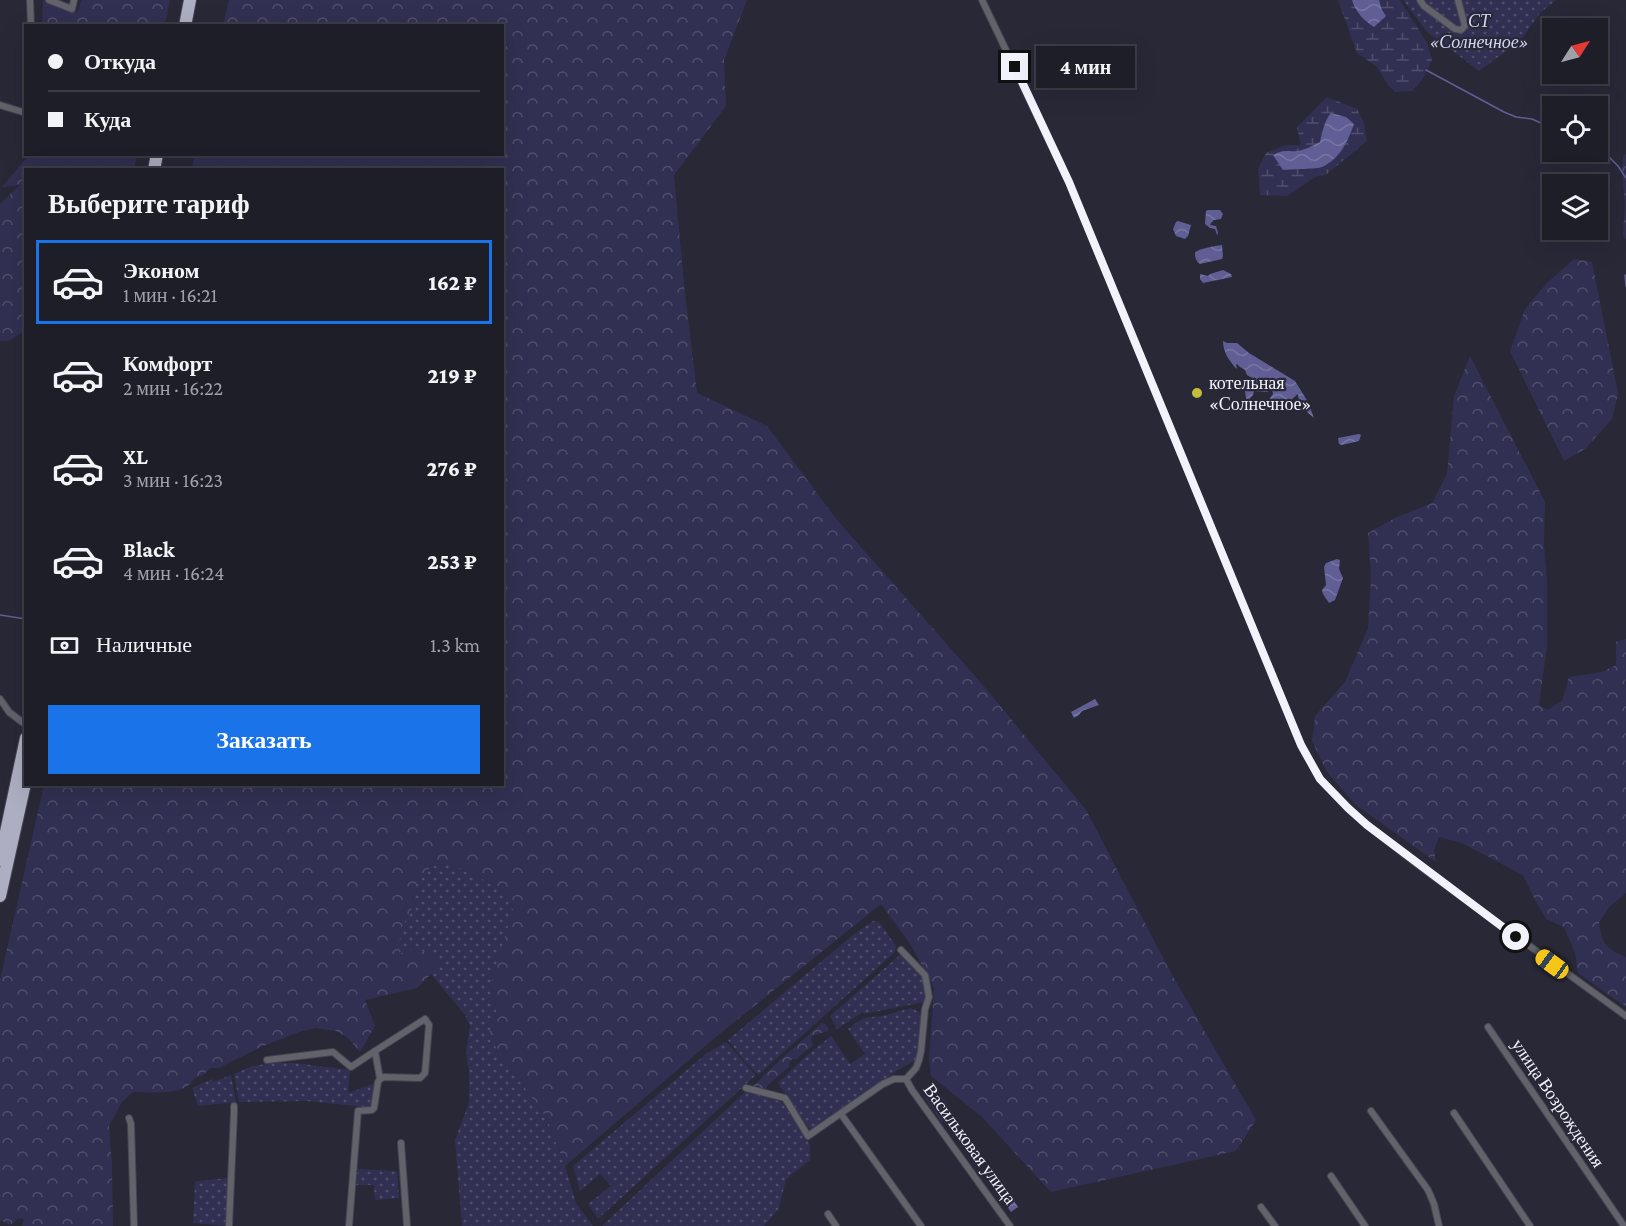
<!DOCTYPE html>
<html lang="ru">
<meta charset="utf-8">
<style>
:root{--surface:#1e1e29;--page:#2b2b35;--text:#f1f3f6;--muted:#a1a2a8;--line:#3c3c46;--accent:#1a73e8}
body{margin:0;font-family:"Crimson Pro",serif;background:var(--page);color:var(--text);height:100vh;display:flex;flex-direction:column;font-size:22px;white-space:nowrap}
*{box-sizing:border-box;margin:0}
p{font-size:20px;color:var(--muted)}
.icon{flex:none;width:33px;height:33px;fill:none;stroke:currentColor;stroke-width:2;stroke-linecap:round;stroke-linejoin:round}
.map{position:relative;flex:1;overflow:hidden}
.side{position:absolute;left:24px;top:168px;width:480px;height:618px;display:flex;flex-direction:column;background:var(--surface);border-radius:0px;box-shadow:0 6px 24px #0002,0 0 0 2px var(--line)}
.side>*{flex:none}
.hud{position:absolute;left:24px;top:24px;width:480px;height:132px;border-radius:0px;box-shadow:0 6px 24px #0002,0 0 0 2px var(--line);display:grid;align-content:center;height:132px;padding:0 24px;background:var(--surface)}
.needle{width:39px;rotate:54deg}
.controls{position:absolute;left:1542px;top:18px;display:grid;gap:12px}
.controls a{display:grid;place-items:center;width:66px;height:66px;border-radius:0px;background:var(--surface);box-shadow:0 6px 24px #0002,0 0 0 2px var(--line);font-size:30px}
.end{position:absolute;width:27px;height:27px;margin:-14px;border:8px solid #f2f2fd;background:#111;box-shadow:0 0 0 3px #111}
.from{border-radius:50%}
.bubble{position:absolute;height:42px;border-radius:0px;background:var(--surface);box-shadow:0 6px 24px #0002,0 0 0 2px var(--line);font-size:20px;font-weight:800;line-height:42px;text-align:center}
.car{position:absolute;width:18px;height:36px;margin:-18px -9px;border-radius:8px;box-shadow:0 0 4px 2px #0007;background:linear-gradient(#f5c518 24%,#345 0 40%,#f5c518 0 76%,#345 0 86%,#f5c518 0)}
.hud b{display:flex;align-items:center;gap:21px;height:57px;font-size:22px}
.hud b+b{border-top:2px solid var(--line)}
.hud i{width:15px;height:15px;background:var(--text)}
ul{padding:0;list-style:none}
li{display:flex;align-items:center;gap:18px;height:84px;margin:0 12px 9px;padding:0 12px;border:3px solid transparent;border-radius:0px}
li div{flex:1}
li b{display:block;font-size:22px}
li em{font-style:normal;font-weight:800}
li.selected{border-color:var(--accent)}
li>.icon{width:54px;height:54px;stroke-width:1.5}
h2{padding:0 24px;font-size:27px;line-height:72px}
.pay{display:flex;align-items:center;gap:15px;height:66px;padding:0 24px;font-size:22px}
.pay p{margin-inline-start:auto}
.action{display:flex;gap:12px;margin-top:auto;padding:12px 24px}
.action a{flex:1;height:69px;border-radius:0px;background:var(--accent);color:#fff;font-size:24px;font-weight:800;line-height:69px;text-align:center}
.map>svg:first-child{display:block}
.grass{fill:url(#grass-dots)}
.forest{fill:url(#forest-crowns)}
.wetland{fill:url(#wetland-marsh)}
.pitch{fill:#323052}
.water{fill:url(#water-waves)}
.lines{fill:none;stroke-linecap:round;stroke-linejoin:round}
.stream{stroke:#605e94;stroke-width:1.5}
.street-casing{stroke:#444453;stroke-width:8}
.highway-casing{stroke:#444453;stroke-width:14}
.street{stroke:#61626a;stroke-width:6}
.highway{stroke:#aeaec2;stroke-width:12}
.route{stroke:#f2f2fd;stroke-width:8}
.poi-dot{fill:#c7bb3c;stroke:#282837;stroke-width:2}
.labels{text-anchor:middle;stroke-width:4.5;stroke-linejoin:round;paint-order:stroke}
.park-label{font-size:18px;font-style:italic;fill:#d2d3f4;stroke:#282837}
.poi-label{font-size:18px;fill:#f2f2fd;stroke:#282837;text-anchor:start}
.street-label{font-size:18px;fill:#f2f2fd;stroke:#282837}
</style>
<div class="map">
<svg width="1626" height="1226" viewBox="0 0 1626 1226">
<defs>
<pattern id="grass-dots" width="8" height="8" patternUnits="userSpaceOnUse" patternTransform="scale(1.5)"><rect width="8" height="8" fill="#323052"/><path d="M2 2h.1M6 6h.1" fill="none" stroke="#504e6c" stroke-width="1.8" stroke-linecap="round"/></pattern>
<pattern id="forest-crowns" width="20" height="18" patternUnits="userSpaceOnUse" patternTransform="scale(1.5)"><rect width="20" height="18" fill="#323052"/><path d="M2 6a3 3 0 1 1 6 0M12 15a3 3 0 1 1 6 0" fill="none" stroke="#504e6c"/></pattern>
<pattern id="wetland-marsh" width="20" height="14" patternUnits="userSpaceOnUse" patternTransform="scale(1.5)"><rect width="20" height="14" fill="#323052"/><path d="M1 5h8M5 5V1M11 12h8M15 12V8" fill="none" stroke="#504e6c"/></pattern>
<pattern id="water-waves" width="16" height="10" patternUnits="userSpaceOnUse" patternTransform="scale(1.5)"><rect width="16" height="10" fill="#605e94"/><path d="M0 5q4-4 8 0t8 0" fill="none" stroke="#7776a4"/></pattern>
</defs>
<rect width="100%" height="100%" fill="#282837"/>
<!-- grass -->
<g class="grass">
<polygon points="1403,0 1556,0 1540,13 1520,41 1479,71 1427,32"/>
<polygon points="449,864 500,887 514,911 490,986 497,1010 488,1036 547,1119 565,1166 576,1203 593,1226 462,1226 455,1140 469,1103 469,1072 466,1051 470,1026 465,1015 431,974 437,962 398,955 400,931 412,908 415,886 431,866"/>
<polygon points="873,921 879,922 896,946 895,952 758,1075 742,1058 728,1040 854,934"/>
<path d="M901,954C916,969 931,978 924,1002L864,1014L863,1012L837,1029L830,1016Z"/>
<polygon points="911,1008 919,1012 921,1019 917,1060 912,1062 898,1070 810,1130 778,1083 803,1059 831,1036 850,1064 865,1054 848,1029 863,1018 882,1016"/>
<polygon points="726,1042 756,1075 598,1219 588,1204 611,1186 600,1174 580,1191 573,1166 707,1053"/>
<polygon points="274,1063 295,1063 350,1070 348,1093 375,1083 371,1107 360,1108 356,1106 307,1101 239,1102 234,1074 252,1066"/>
<polygon points="231,1075 236,1102 198,1106 192,1088 212,1079 213,1082"/>
<polygon points="746,1091 782,1102 810,1145 810,1160 786,1179 779,1208 764,1226 602,1226"/>
<polygon points="358,1169 397,1171 399,1198 375,1200 374,1185 356,1185"/>
<polygon points="229,1178 227,1226 193,1223 195,1182 198,1181"/>
</g>
<!-- forest -->
<g class="forest">
<polygon points="43,0 77,12 82,0 170,0 165,25 42,26"/>
<path d="M229,0H747L724,60L726,106L674,175L684,284L697,393L767,426L837,520L982,684L1086,810L1171,973L1256,1120L1236,1151L1051,1192L982,1117L931,1076L929,1058L934,988L911,945L881,904L717,1036L565,1166L547,1119L488,1036L497,1010L490,986L513,910L500,887L449,864L431,866L415,886L412,908L400,931L399,954C416,947 424,948 437,962L431,974L417,988L365,1000L375,1026L360,1052L348,1038L336,1031L316,1028L302,1031L263,1046L218,1068H210L203,1075L194,1078C186,1097 151,1092 133,1092L122,1102L109,1126L112,1165L113,1226H22L24,1219L19,1218L10,1225L0,1220V980L44,785L502,784V170L192,169L195,154H502V26L223,25Z"/>
<polygon points="1626,154 1626,239 1623,236 1625,204 1622,172 1623,156"/>
<path d="M29,155H137L134,169L26,170L25,332C14,334 16,342 0,341V204L20,185L2,187Z"/>
<polygon points="1574,259 1592,262 1618,393 1612,419 1585,449 1564,461 1510,351 1525,309 1546,284"/>
<path d="M1470,356L1545,502L1544,543L1547,582V646L1539,705L1547,710L1562,701L1569,677L1602,672L1616,665V642L1626,639V678L1625,681L1626,687V893L1609,907L1599,923C1603,945 1605,948 1626,957V1007L1578,973L1575,953L1564,927L1546,919L1534,898L1523,875L1462,843L1439,837L1434,850L1436,862L1356,805L1327,772L1312,741L1315,716L1345,682L1368,628L1371,576L1368,533L1397,517L1432,503L1447,474L1454,396Z"/>
<polygon points="822,1023 826,1024 829,1031 814,1035 811,1038 813,1046 803,1053 797,1059 792,1059 790,1062 789,1067 768,1085 764,1091 752,1087 780,1060"/>
</g>
<!-- wetland -->
<g class="wetland">
<polygon points="1338,0 1400,0 1427,43 1432,60 1422,80 1412,91 1395,92 1388,85 1377,67 1357,53"/>
<polygon points="1327,97 1357,109 1364,123 1367,141 1327,174 1315,177 1287,196 1260,195 1258,169 1266,153 1286,145 1301,145 1297,127"/>
</g>
<!-- pitch -->
<polygon class="pitch" points="937,1090 954,1114 942,1123 925,1098"/>
<!-- water -->
<g class="water">
<path d="M1352,0H1379L1382,10L1386,16L1374,27C1364,21 1355,11 1352,0Z"/>
<path d="M1331,113L1346,117L1354,124C1348,141 1340,159 1322,167C1317,169 1292,169 1283,170L1273,155C1285,149 1286,152 1297,151C1305,150 1312,146 1320,142C1322,132 1325,120 1331,113Z"/>
<polygon points="1208,210 1220,210 1223,214 1221,219 1214,220 1211,223 1210,225 1216,226 1218,233 1217,235 1215,229 1210,228 1205,224 1206,211"/>
<polygon points="1178,221 1191,225 1188,236 1185,239 1176,236 1173,229 1176,222"/>
<path d="M1222,245L1223,256L1222,259L1200,264C1196,261 1195,258 1195,252C1203,248 1213,246 1222,245Z"/>
<polygon points="1223,270 1231,274 1232,277 1203,283 1200,279 1200,274 1208,276 1210,274"/>
<path d="M1223,341L1227,343H1237L1249,353L1295,381L1308,402L1314,418L1308,413L1302,401L1299,403L1298,394L1292,399V402C1284,410 1281,404 1274,401L1273,408L1270,407V398L1273,394L1272,389L1267,392L1254,391L1253,395L1237,413L1246,399L1245,391L1254,384V379L1247,375L1245,370L1240,367L1237,364L1236,365L1237,369C1229,361 1223,352 1223,341Z"/>
<polygon points="1359,434 1361,435 1359,441 1342,445 1339,444 1338,438"/>
<polygon points="1337,559 1340,560 1339,569 1343,578 1335,600 1329,603 1323,594 1322,590 1326,585 1324,567 1326,563"/>
<polygon points="1095,699 1099,705 1082,711 1079,715 1074,718 1071,712"/>
<polygon points="1007,1190 1018,1207 1011,1212 999,1195"/>
</g>
<g class="lines">
<!-- stream -->
<g class="stream">
<polyline points="1426,70 1504,112 1516,117 1532,119 1552,128"/>
<polyline points="1604,152 1618,166 1626,178"/>
<polyline points="1626,286 1625,275 1626,276"/>
<polyline points="0,615 26,619"/>
</g>
<defs>
<g id="street">
<polyline points="30,0 31,26"/>
<polyline points="49,0 72,9 74,0"/>
<polyline points="982,0 1069,182 1301,745 1320,779 1348,808 1367,825 1425,870 1626,1016"/>
<polyline points="1420,0 1424,6 1455,29 1461,30 1465,26 1458,0"/>
<polyline points="0,105 26,113"/>
<polyline points="0,699 9,712 26,725"/>
<polyline points="1488,1027 1624,1226"/>
<polyline points="267,1060 333,1052 351,1067 375,1051"/>
<polyline points="906,1079 912,1090 1010,1226"/>
<polyline points="746,1088 785,1098 808,1136 883,1084 894,1079 906,1079 916,1068 919,1060 921,1051 925,1009 929,997 925,975 901,950"/>
<polyline points="1371,1111 1428,1190 1434,1204 1439,1226"/>
<polyline points="1454,1113 1530,1226"/>
<polyline points="841,1114 921,1226"/>
<polyline points="129,1118 131,1124 134,1226"/>
<polyline points="401,1143 407,1226"/>
<polyline points="1331,1176 1365,1226"/>
<polyline points="1261,1207 1275,1226"/>
<polyline points="828,1214 836,1226"/>
<polyline points="229,1226 234,1113 234,1106"/>
<polyline points="349,1226 358,1111 372,1110 374,1108 378,1082 380,1079 384,1077 420,1078 425,1073 429,1025 425,1019 375,1051 380,1079"/>
</g>
<g id="highway">
<polyline points="185,26 190,0"/>
<polyline points="154,170 157,154"/>
<polyline points="0,860 26,738"/>
<polyline points="0,896 26,779"/>
</g>
</defs>
<!-- street casing -->
<use href="#street" class="street-casing"/>
<!-- highway casing -->
<use href="#highway" class="highway-casing"/>
<!-- street -->
<use href="#street" class="street"/>
<!-- highway -->
<use href="#highway" class="highway"/>
</g>
<g class="lines">
<!-- route -->
<polyline class="route" points="1015,67 1069,182 1301,745 1320,779 1348,808 1367,825 1516,937"/>
</g>
<!-- markers -->
<circle class="poi-dot" cx="1197" cy="393" r="6"/>
<g class="labels">
<!-- park labels -->
<g class="park-label">
<text x="1479" y="27">СТ<tspan x="1479" dy="21">«Солнечное»</tspan></text>
</g>
<!-- poi labels -->
<g class="poi-label">
<text x="1209" y="389">котельная<tspan x="1209" dy="21">«Солнечное»</tspan></text>
</g>
<!-- street labels -->
<g class="street-label">
<text transform="translate(1558 1103) rotate(56)" y="6">улица Возрождения</text>
<text transform="translate(970 1144) rotate(54)" y="6">Васильковая улица</text>
</g>
</g>
</svg>
<div class="controls">
<a><svg class="needle" viewBox="-14 -14 28 28"><path d="M0-13l5 13h-10z" fill="#e53935"/><path d="M0 13l5-13h-10z" fill="#a1a2a8"/></svg></a>
<a><svg class="icon" aria-label="locate" viewBox="0 0 24 24"><circle cx="12" cy="12" r="6"/><path d="M12 2v4M12 18v4M2 12h4M18 12h4"/></svg></a>
<a><svg class="icon" aria-label="layers" viewBox="0 0 24 24"><path d="M12 4l9 5-9 5-9-5zM3 14l9 5 9-5"/></svg></a>
</div>
<i class="end from" style="left:1516px;top:937px"></i>
<i class="end" style="left:1015px;top:67px"></i>
<div class="bubble" style="left:1036px;top:46px;width:99px">4 мин</div>
<i class="car" style="left:1552px;top:964px;rotate:306deg"></i>
<div class="hud">
<b><i class="from"></i>Откуда</b>
<b><i></i>Куда</b>
</div>
<section class="side">
<h2>Выберите тариф</h2>
<ul>
<li class="selected"><svg class="icon" aria-label="car" viewBox="0 0 24 24"><path d="M5 17H2v-5l4-1 3-4h7l3 4 3 1v5h-3M9 17h6M6 11h13"/><circle cx="7" cy="17" r="2"/><circle cx="17" cy="17" r="2"/></svg><div><b>Эконом</b><p>1 мин · 16:21</p></div><em>162 ₽</em></li>
<li><svg class="icon" aria-label="car" viewBox="0 0 24 24"><path d="M5 17H2v-5l4-1 3-4h7l3 4 3 1v5h-3M9 17h6M6 11h13"/><circle cx="7" cy="17" r="2"/><circle cx="17" cy="17" r="2"/></svg><div><b>Комфорт</b><p>2 мин · 16:22</p></div><em>219 ₽</em></li>
<li><svg class="icon" aria-label="car" viewBox="0 0 24 24"><path d="M5 17H2v-5l4-1 3-4h7l3 4 3 1v5h-3M9 17h6M6 11h13"/><circle cx="7" cy="17" r="2"/><circle cx="17" cy="17" r="2"/></svg><div><b>XL</b><p>3 мин · 16:23</p></div><em>276 ₽</em></li>
<li><svg class="icon" aria-label="car" viewBox="0 0 24 24"><path d="M5 17H2v-5l4-1 3-4h7l3 4 3 1v5h-3M9 17h6M6 11h13"/><circle cx="7" cy="17" r="2"/><circle cx="17" cy="17" r="2"/></svg><div><b>Black</b><p>4 мин · 16:24</p></div><em>253 ₽</em></li>
</ul>
<div class="pay"><svg class="icon" aria-label="cash" viewBox="0 0 24 24"><path d="M3 7h18v10H3z"/><circle cx="12" cy="12" r="2"/></svg>Наличные<p>1.3 km</p></div>
<div class="action"><a>Заказать</a></div>
</section>
</div>
